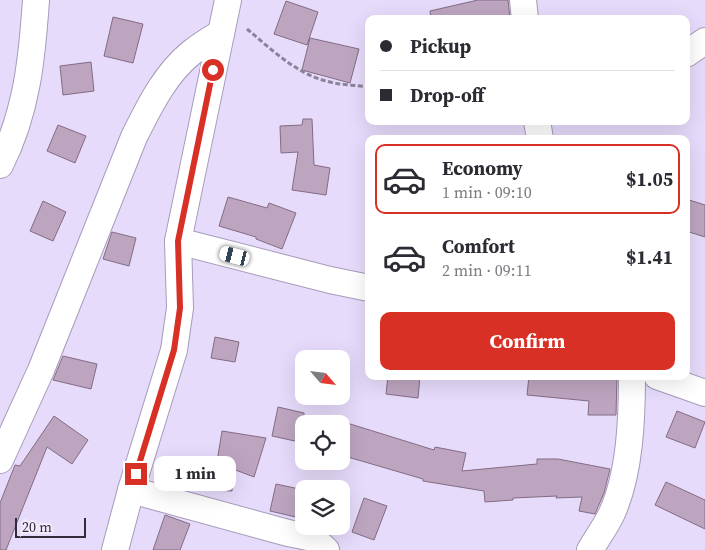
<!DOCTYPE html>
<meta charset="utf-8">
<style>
:root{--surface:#fff;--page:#f2f2f3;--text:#2b2b33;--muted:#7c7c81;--line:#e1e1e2;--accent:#d93025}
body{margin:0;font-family:"Source Serif 4",serif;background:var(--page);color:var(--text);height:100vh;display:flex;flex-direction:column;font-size:19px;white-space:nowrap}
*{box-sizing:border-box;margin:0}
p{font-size:16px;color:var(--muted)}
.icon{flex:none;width:28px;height:28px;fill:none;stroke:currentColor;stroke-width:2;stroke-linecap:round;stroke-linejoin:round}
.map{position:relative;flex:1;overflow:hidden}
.side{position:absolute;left:365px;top:135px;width:325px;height:245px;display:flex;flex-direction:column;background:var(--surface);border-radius:10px;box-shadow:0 5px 20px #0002}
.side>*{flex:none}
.hud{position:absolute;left:365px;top:15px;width:325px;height:110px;border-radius:10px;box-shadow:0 5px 20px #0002;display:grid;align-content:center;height:110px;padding:0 15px;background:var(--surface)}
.needle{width:32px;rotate:118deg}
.tools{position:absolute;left:295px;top:350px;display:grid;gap:10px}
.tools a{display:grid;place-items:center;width:55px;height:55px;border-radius:10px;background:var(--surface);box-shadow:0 5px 20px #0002;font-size:25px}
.scale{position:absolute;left:15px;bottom:12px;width:71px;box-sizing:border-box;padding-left:5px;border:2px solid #322d3a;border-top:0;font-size:14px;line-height:18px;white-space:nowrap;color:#322d3a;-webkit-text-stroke:4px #f2ebfe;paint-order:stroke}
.end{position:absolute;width:22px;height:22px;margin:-11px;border:6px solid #d93025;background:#fff;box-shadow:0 0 0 2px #fff}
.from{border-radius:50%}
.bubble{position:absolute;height:35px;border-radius:10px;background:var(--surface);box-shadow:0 5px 20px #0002;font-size:16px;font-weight:700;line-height:35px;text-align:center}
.car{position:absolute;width:15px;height:30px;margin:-15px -8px;border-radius:6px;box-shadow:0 0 4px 1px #0007;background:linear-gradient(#fff 24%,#345 0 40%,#fff 0 76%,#345 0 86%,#fff 0)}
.hud b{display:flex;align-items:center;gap:18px;height:48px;font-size:19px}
.hud b+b{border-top:1px solid var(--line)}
.hud i{width:12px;height:12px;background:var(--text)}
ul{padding:9px 0 0;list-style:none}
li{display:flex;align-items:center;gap:15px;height:70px;margin:0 10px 8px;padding:0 5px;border:2px solid transparent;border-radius:10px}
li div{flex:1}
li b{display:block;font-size:19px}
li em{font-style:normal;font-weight:700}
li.on{border-color:var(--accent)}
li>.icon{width:45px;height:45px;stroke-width:1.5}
.cta{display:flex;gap:10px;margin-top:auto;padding:10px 15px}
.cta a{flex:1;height:58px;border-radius:10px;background:var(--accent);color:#fff;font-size:20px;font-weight:700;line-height:58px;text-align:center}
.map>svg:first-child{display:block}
.building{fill:#bda5bf;stroke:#826c84}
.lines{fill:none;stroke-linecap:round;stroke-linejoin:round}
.minor-casing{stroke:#a69bb9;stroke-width:28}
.path{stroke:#8b8399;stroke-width:3;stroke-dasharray:5 2.5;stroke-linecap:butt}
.minor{stroke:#fff;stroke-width:26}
.route{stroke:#d93025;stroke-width:6}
</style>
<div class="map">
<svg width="705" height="550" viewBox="0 0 705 550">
<rect width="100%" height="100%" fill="#e7dbfb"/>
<!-- building -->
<g class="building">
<polygon points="478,0 508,0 510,19 431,19 430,11"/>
<polygon points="286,1 318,12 307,45 274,34"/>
<polygon points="113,17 143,24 133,63 104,56"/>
<polygon points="310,38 359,49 350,83 302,70"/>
<polygon points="91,62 94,91 63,95 60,66"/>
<polygon points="303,119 312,119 314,165 330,168 326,195 292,190 298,152 281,153 280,126 302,125"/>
<polygon points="58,125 86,136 75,163 47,151"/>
<polygon points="228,197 267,208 269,203 296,213 282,249 256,239 256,237 219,226"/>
<polygon points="686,199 705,205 705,237 686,231"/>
<polygon points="43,201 66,212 53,241 30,231"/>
<polygon points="112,232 136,238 129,266 103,259"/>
<polygon points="215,337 239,342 235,362 211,358"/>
<polygon points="63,356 97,364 91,389 53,380"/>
<polygon points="388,376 420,376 418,398 386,394"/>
<polygon points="529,376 617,376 616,415 588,415 589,401 527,395"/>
<polygon points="278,407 304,413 304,443 272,436"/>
<polygon points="677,411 705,422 695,448 666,437"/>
<polygon points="54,416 88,440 72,464 47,447 6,550 0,550 0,503 15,465 20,466"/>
<polygon points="347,423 434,450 435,447 466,453 462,471 537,464 537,459 558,459 610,469 604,493 595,514 579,511 582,497 556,498 557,496 513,498 513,500 485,502 484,491 423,481 423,479 341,455 341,445"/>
<polygon points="222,431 266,438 254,477 233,469 232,491 211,490 212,468 216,468"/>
<polygon points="666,482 705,500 705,529 655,505"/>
<polygon points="276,484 304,490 304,499 300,518 270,511"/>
<polygon points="364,498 387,506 374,540 352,532"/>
<polygon points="165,515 190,524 180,550 153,550"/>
</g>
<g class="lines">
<defs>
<g id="minor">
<polyline points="523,0 525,19"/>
<polyline points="686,54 705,41"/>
<polyline points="537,121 540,139"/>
<path d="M0,165C27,112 32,58 36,0"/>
<polyline points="178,241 330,280 369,288"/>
<polyline points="657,376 705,393"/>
<path d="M0,460L41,370L134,137C149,107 165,74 191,53C201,45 211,39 221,33"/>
<polyline points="131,490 288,533 313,538 326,550"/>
<polyline points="115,550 131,490 174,350 180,308 178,241 228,0"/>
<path d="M590,550C597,538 606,526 612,513C630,473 632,419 632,376"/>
</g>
</defs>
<!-- minor casing -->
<use href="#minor" class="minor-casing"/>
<!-- path -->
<path class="path" d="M247,29C270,48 295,73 326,81C339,85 355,85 369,87"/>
<!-- minor -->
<use href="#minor" class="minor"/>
</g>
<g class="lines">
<!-- route -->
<polyline class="route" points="136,474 174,350 180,308 178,241 213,70"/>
</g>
</svg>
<div class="tools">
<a><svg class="needle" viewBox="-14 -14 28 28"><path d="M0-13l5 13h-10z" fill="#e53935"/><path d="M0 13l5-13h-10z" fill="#7c7c81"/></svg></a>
<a><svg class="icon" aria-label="locate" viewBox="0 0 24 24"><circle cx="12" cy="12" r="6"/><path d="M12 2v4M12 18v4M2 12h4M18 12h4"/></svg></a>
<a><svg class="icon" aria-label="layers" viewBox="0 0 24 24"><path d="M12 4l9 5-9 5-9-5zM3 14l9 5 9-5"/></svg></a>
</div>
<div class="scale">20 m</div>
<i class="end from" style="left:213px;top:70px"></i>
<i class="end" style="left:136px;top:474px"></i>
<div class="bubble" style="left:154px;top:456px;width:82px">1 min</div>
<i class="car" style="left:235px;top:256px;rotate:284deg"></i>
<div class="hud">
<b><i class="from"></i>Pickup</b>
<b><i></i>Drop-off</b>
</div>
<section class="side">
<ul>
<li class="on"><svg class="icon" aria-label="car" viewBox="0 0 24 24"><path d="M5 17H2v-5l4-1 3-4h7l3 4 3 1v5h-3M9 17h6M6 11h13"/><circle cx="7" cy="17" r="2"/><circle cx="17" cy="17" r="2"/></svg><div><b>Economy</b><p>1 min · 09:10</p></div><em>$1.05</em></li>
<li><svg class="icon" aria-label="car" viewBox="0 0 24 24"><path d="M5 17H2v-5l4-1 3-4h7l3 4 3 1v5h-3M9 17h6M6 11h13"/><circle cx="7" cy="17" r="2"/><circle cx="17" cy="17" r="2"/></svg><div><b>Comfort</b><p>2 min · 09:11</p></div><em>$1.41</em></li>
</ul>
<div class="cta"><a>Confirm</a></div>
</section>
</div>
